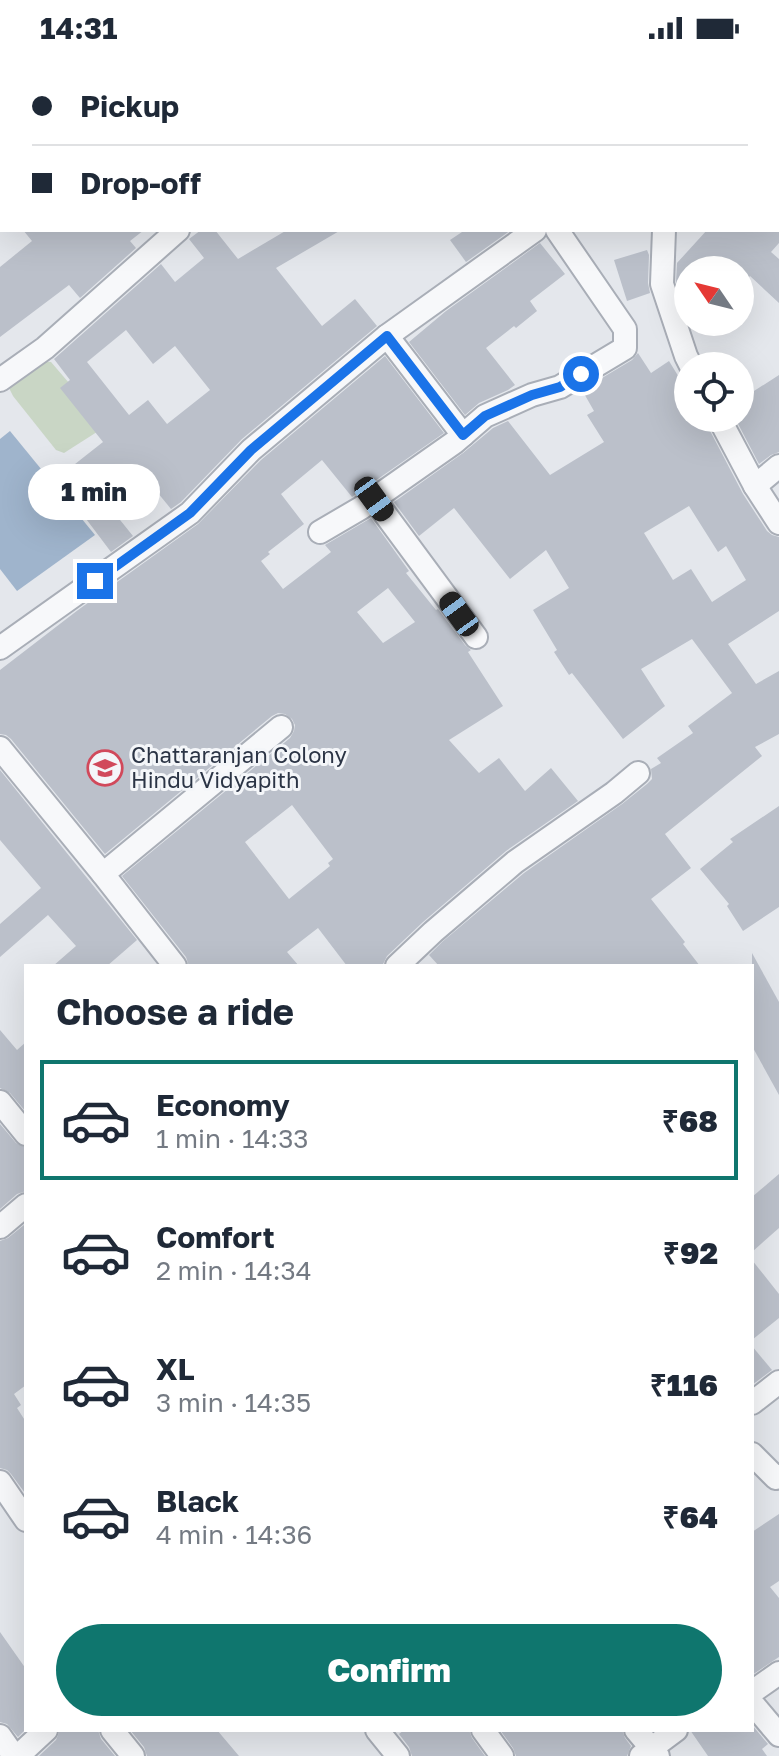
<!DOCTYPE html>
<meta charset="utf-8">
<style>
:root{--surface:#fff;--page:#f6f6f7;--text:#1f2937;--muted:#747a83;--line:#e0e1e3;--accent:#0f766e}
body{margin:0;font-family:"Golos Text",sans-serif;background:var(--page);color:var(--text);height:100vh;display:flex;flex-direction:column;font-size:30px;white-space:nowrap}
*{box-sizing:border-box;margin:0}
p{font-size:26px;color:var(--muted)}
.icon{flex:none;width:44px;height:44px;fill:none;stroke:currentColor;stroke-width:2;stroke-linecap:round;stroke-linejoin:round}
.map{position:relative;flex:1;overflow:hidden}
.sheet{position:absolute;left:24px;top:908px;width:730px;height:768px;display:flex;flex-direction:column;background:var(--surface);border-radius:0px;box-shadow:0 8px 32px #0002}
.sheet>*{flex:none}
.banner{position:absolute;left:0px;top:0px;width:780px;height:176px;box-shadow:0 8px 32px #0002;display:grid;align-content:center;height:176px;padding:0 32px;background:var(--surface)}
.needle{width:52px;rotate:305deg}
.buttons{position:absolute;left:674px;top:200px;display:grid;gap:16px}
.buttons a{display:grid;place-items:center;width:80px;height:80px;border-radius:50%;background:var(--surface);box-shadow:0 8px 32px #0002;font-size:40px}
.end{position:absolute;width:36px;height:36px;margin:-18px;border:10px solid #1a73e8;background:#fff;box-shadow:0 0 0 4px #fff}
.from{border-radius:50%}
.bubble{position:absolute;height:56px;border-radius:28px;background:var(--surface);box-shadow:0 8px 32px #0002;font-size:26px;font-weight:800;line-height:56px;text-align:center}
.car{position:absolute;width:24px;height:48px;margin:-24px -12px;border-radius:10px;box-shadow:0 0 6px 2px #0007;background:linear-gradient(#222 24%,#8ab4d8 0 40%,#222 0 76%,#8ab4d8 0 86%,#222 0)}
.banner b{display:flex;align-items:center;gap:28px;height:76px;font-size:30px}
.banner b+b{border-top:2px solid var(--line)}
.banner i{width:20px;height:20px;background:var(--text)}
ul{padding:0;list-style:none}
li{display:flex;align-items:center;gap:24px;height:120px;margin:0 16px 12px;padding:0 16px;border:4px solid transparent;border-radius:0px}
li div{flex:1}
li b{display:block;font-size:30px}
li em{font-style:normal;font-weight:800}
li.on{border-color:var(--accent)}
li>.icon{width:72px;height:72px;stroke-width:1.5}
h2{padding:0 32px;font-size:36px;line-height:96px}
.button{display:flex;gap:16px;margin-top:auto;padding:16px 32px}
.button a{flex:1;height:92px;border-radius:48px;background:var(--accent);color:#fff;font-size:32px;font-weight:800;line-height:92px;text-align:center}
.status{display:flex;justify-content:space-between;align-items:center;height:56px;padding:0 40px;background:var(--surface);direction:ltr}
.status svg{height:22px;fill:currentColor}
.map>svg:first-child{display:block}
.green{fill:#c9d6c5}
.water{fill:#9fb4cc}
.building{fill:#bbc0ca;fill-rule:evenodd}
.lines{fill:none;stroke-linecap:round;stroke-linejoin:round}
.minor-casing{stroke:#a9aeb7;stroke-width:26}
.minor{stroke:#f7f8fa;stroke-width:22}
.route{stroke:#1a73e8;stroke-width:10}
.labels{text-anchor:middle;stroke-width:6;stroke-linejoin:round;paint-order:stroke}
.poi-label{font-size:22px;fill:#2b3445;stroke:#f4f6f9;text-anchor:start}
</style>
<div class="status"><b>14:31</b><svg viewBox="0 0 49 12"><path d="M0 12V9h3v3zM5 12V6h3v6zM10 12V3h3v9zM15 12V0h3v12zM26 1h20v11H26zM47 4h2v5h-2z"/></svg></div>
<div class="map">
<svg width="779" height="1700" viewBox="0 0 779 1700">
<rect width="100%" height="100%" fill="#e4e7ec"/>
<!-- green -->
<g class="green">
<polygon points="727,0 779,0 779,137 778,2 725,2"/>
<polygon points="42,305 51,306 99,362 100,374 64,397 56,394 13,340 9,332"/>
</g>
<!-- water -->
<polygon class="water" points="10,375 95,479 17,535 0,513 0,383"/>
<!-- building -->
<g class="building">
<polygon points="23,174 144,174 130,185 136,192 80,242 69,229 0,281 0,211 32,185"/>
<path d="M201,174H215L238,203L287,174H341L276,212L322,270L355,243L377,270L242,383L181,446L171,453L144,420L108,449L133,480L111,496L56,423L103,386L60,332L70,324L54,303L161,208L175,226L204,202L189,183ZM126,274L153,308L175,290L210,334L167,368L148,344L129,359L87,306Z"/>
<polygon points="465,174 511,174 466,206 450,184"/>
<polygon points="707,174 779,174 779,187 771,196 779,203 779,247 750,220 740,231 740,214 688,214 688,235 682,242 676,226 677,207"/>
<polygon points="540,187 565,218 530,245 537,255 516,272 514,270 486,292 515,329 508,334 479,347 465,359 409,286 446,255"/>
<polygon points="647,194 649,199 648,227 650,237 627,245 614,204"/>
<path d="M638,297L651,317L669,305L688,336V362H705L707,369L743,438L767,475L772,479L779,481V555L728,588L756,628L779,615V678L755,691L762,700L665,778L691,812L651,843L685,886L683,888L700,910H439L429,899L442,886L524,817L622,748L647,728L652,723L651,713L661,707L657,702L693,677L688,670L732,637L692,583L641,613L665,650L623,683L572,617L569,619L554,596L557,594L533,554L569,532L546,494L510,523L454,452L419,480L394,446L463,397L493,372L508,365L550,419L604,386L587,359L594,355L582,334L632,304ZM689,450L718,496L726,490L746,524L712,546L691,513L673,524L644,477Z"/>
<path d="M385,300L444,377L352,441L322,404L281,438L304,468L268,496L270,498L261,505L283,533L331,496L325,489L371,462L409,515L406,517L436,554L438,553L465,589L471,594L468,596L503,650L449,684L479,717L499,702L525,735L551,712L578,745L506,795L423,866L387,900L382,910H347L318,872L287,896L299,910H189L186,901L122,820L290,682L294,675L295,669L292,663L285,658L278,657L272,660L105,798L11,683L6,679L0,678V614L78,554L198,468L261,404ZM388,532L415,566L383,587L357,556ZM292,749L333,803L328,807L330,810L289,843L245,786Z"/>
<polygon points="779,319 779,396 771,399 759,408 735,362 740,362 740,344"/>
<polygon points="0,714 137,884 107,910 53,910 76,890 48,859 0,901 0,868 41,832 0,784"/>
<polygon points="779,750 779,851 743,875 727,850 729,848 700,813 733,786 730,783"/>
<polygon points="752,897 779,946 779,1039 752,990"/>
<polygon points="0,974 17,994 26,986 26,1056 10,1037 0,1032"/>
<polygon points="0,1068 16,1087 26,1092 26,1135 17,1138 0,1153"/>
<polygon points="779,1118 779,1172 752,1196 752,1141"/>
<polygon points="24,1169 26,1172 26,1329 14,1338 21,1349 17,1352 26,1366 25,1437 11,1418 7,1414 0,1412 0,1185 8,1182"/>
<polygon points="752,1204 779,1238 779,1262 752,1284"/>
<polygon points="752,1290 772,1314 752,1329"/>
<polygon points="779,1458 779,1525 770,1531 779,1542 779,1601 752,1619 752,1476"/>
<polygon points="0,1576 26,1613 26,1673 18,1681 7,1668 0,1666"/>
<polygon points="752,1669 768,1688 762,1693 767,1700 708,1700 690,1674 752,1674"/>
<polygon points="60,1674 98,1674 101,1683 115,1700 39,1700 56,1684"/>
<polygon points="130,1674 217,1674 239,1700 147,1700 144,1691"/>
<polygon points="404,1674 469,1674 472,1682 485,1700 412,1700 409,1691 399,1678"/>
<polygon points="500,1674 622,1674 625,1682 631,1690 627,1700 516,1700 513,1692"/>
</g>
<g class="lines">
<defs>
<g id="minor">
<polyline points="82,0 84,2"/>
<polyline points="400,2 402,0"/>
<polyline points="778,153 779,153"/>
<polyline points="664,174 662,228 686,300 691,310"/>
<polyline points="387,280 463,379"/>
<polyline points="0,324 45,292 178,174"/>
<polyline points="719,362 755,430 779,467"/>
<polyline points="755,430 779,410"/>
<polyline points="374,443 476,581"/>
<polyline points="320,476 361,452 455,386 485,360 532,339 560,331 625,292 625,273 557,174"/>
<polyline points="0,592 190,457 251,394 387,280 535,174"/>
<polyline points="0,692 103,818 175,910"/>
<polyline points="103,818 281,671"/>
<polyline points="397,910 433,876 515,806 614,737 638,717"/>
<polyline points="0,1046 26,1078"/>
<polyline points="0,1171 26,1149"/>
<polyline points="752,1347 779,1326"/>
<polyline points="752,1398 776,1422 779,1420"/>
<polyline points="0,1426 26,1464"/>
<polyline points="752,1636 779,1617"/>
<polyline points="752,1647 779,1679"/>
<polyline points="112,1674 133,1700"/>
<polyline points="377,1674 398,1700"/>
<polyline points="483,1674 502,1700"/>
<polyline points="636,1674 658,1700"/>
<polyline points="0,1680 14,1700"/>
<polyline points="18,1700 46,1674"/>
<polyline points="641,1700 676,1674"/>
</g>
</defs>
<!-- minor casing -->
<use href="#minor" class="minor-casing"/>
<!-- minor -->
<use href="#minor" class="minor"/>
</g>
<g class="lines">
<!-- route -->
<polyline class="route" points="95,525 190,457 251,394 387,280 463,379 485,360 532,339 560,331 581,318"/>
</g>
<!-- icons -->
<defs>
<symbol id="school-ring" viewBox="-11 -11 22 22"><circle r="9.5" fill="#f4f6f9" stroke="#d1495b" stroke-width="1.5"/><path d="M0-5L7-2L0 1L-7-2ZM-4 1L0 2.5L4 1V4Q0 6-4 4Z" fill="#d1495b"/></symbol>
</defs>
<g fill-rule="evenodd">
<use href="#school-ring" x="85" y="692" width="40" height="40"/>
</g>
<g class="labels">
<!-- poi labels -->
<g class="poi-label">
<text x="131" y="707">Chattaranjan Colony<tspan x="131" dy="25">Hindu Vidyapith</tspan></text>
</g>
</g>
</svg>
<div class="buttons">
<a><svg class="needle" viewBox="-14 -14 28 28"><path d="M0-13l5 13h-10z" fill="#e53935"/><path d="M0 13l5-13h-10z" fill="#747a83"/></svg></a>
<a><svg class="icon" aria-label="locate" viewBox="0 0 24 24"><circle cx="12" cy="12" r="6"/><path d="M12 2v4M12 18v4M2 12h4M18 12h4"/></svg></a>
</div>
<i class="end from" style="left:581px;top:318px"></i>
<i class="end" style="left:95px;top:525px"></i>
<div class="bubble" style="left:28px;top:408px;width:132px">1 min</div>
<i class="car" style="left:374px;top:443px;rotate:144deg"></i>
<i class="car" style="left:459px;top:558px;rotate:324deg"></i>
<div class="banner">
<b><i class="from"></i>Pickup</b>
<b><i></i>Drop-off</b>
</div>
<section class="sheet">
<h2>Choose a ride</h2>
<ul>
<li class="on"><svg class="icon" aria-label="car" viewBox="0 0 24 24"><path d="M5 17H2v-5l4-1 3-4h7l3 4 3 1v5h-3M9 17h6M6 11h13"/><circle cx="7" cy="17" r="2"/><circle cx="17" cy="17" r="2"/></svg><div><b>Economy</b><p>1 min · 14:33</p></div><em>₹68</em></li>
<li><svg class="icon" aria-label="car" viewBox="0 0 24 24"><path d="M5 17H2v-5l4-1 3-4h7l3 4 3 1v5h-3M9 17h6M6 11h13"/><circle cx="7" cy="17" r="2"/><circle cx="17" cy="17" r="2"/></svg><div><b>Comfort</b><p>2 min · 14:34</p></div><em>₹92</em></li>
<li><svg class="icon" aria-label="car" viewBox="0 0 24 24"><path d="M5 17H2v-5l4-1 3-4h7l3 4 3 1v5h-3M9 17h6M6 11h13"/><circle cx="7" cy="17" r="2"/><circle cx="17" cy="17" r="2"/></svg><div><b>XL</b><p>3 min · 14:35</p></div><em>₹116</em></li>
<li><svg class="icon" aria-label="car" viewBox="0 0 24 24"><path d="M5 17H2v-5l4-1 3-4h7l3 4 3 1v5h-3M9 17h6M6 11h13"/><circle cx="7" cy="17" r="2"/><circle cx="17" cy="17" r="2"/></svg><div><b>Black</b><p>4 min · 14:36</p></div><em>₹64</em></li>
</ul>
<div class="button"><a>Confirm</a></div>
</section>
</div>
